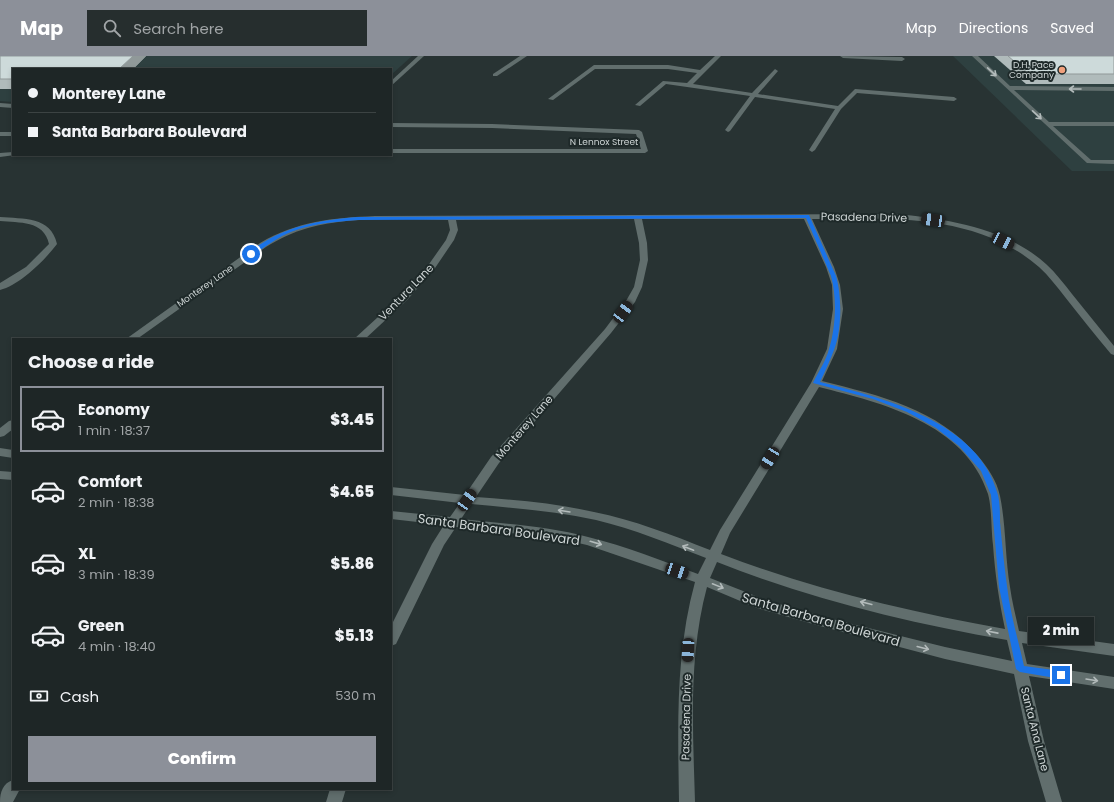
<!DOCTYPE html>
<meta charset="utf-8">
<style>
:root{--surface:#1e2626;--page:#262e2e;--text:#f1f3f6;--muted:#a1a5a7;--line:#3c4343;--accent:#8c9099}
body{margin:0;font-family:Poppins,sans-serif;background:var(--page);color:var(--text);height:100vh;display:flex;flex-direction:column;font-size:15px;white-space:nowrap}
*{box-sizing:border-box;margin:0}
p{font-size:13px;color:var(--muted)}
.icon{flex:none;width:22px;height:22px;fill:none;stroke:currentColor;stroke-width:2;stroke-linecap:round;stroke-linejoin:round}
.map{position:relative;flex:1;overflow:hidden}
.sheet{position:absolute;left:12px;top:282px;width:380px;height:452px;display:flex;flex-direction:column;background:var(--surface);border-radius:0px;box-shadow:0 2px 6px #0003,0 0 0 1px var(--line)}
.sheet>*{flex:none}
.banner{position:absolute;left:12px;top:12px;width:380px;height:88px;border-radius:0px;box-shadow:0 2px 6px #0003,0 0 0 1px var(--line);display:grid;align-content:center;height:88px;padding:0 16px;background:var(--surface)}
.end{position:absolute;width:18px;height:18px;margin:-9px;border:5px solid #1a73e8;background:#fff;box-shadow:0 0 0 2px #fff}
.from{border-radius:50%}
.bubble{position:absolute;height:28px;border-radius:0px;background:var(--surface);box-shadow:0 2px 6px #0003,0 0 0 1px var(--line);font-size:13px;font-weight:800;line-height:28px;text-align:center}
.car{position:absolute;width:12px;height:24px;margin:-12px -6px;border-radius:5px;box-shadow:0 0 3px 1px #0007;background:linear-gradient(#222 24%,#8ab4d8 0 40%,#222 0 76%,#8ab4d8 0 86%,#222 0)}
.banner b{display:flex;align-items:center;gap:14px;height:38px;font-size:15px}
.banner b+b{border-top:1px solid var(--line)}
.banner i{width:10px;height:10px;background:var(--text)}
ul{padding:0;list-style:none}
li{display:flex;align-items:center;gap:12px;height:66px;margin:0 8px 6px;padding:0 8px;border:2px solid transparent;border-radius:0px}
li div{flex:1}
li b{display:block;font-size:15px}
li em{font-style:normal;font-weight:800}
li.current{border-color:var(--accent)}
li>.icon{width:36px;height:36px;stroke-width:1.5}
h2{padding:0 16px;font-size:18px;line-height:48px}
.pay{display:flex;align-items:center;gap:10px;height:44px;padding:0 16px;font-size:15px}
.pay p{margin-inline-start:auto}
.button{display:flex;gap:8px;margin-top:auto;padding:8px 16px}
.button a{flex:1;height:46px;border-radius:0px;background:var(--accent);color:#fff;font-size:16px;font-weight:800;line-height:46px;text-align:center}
header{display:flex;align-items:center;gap:24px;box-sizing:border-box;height:56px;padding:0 20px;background:var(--accent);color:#fff}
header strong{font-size:19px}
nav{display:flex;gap:22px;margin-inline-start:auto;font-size:14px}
.search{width:280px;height:36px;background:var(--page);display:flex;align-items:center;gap:10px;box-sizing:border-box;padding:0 14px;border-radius:0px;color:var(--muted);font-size:15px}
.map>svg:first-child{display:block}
.built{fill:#2e4040}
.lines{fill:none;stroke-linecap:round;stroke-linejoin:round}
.service{fill:#616e6d;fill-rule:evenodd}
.minor{fill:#616e6d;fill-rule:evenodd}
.wall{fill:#b0bbbb}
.shaded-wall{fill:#909999}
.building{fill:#cddada;stroke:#909999}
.oneway{stroke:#b3bbbb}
.route{fill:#1a73e8}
.poi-dot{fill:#f1a17d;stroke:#1e2929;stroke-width:1.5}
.labels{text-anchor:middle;stroke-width:4;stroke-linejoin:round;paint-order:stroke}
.far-poi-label{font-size:9px;fill:#ced5d5;stroke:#1e2929;text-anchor:end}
.far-street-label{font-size:9px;fill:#ced5d5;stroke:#1e2929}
.street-label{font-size:11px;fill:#ced5d5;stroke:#1e2929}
.near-street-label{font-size:13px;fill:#ced5d5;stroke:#1e2929}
</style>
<header>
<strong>Map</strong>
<div class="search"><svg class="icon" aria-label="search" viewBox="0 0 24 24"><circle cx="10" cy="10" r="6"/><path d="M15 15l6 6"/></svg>Search here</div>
<nav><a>Map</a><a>Directions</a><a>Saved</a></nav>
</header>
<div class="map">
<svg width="1114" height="746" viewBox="0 0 1114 746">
<rect width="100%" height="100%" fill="#283333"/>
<!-- built -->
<g class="built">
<polygon points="0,0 412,0 391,19 391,13 13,13 13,46 0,45"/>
<polygon points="953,0 1114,0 1114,115 1072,115"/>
</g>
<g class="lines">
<!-- service -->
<polygon class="service" points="972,0 978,0 1010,30 1114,31 1114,35 1014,34 1049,66 1114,66 1114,70 1053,70 1091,104 1114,104 1114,108 1087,107"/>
<!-- minor -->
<g class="minor">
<polygon points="418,0 424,0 391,30 391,25"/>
<polygon points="520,0 527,0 497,20 493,20 493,18"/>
<polygon points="715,0 721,0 693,28 752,37 775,13 778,15 758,38 838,50 855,33 954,41 957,43 954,45 857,37 841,53 815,94 812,96 809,94 835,53 755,41 730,75 728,76 725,74 750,40 666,28 640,50 635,49 663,25 687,27 697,17 668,13 595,13 553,44 548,43 594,9 668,9 700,14"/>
<polygon points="840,0 902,1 905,3 902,5 843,2"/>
<polygon points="0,47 13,48 13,52 0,51"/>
<polygon points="391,67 492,68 639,74 642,76 648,95 645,97 391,97 391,93 641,93 636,78 492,72 391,71"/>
<rect x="0" y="76" width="13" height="4"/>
<polygon points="13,96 13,99 15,99 0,101 0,97"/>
<path d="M896,158C948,163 1006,172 1046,208C1056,217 1064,228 1072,238C1086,255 1100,273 1114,290V299L1111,298C1095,279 1080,260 1065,241C1057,231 1049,220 1039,211C977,157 889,162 812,163L834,211L840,229L843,253L837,293L822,325C881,340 936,352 978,400C988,412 997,425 1000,440C1006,469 1005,501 1010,531C1012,546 1016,561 1019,575L1114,588V600L1022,587L1027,608L1114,621V633L1029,620L1044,685L1062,746H1046L1028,685L1014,618L945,603L820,570L757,552L707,531C688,602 693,674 695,746H679C678,672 675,599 695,526L587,489L556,482L456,471L444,489L396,588L391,590V570L432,488L444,469L391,463V455L450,461L460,447L391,439V431L465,439L491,401L605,273L626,245L634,231L640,204L639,187L634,163L456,164L458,174L454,184L433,215L407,244L365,283H354L401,240L427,211L446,184L450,174L448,164C403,164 351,160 308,172C293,176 279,183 266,191L137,283H126L260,187C298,165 332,162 375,160ZM642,163H804L826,211L832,229L833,253L827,293L811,327L720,474L710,494C672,479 634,464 594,456C555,447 516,444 476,441L499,407L611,277L635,246L642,231L648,204L647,187ZM819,331C882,347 965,367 988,438C992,452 991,474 993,489C995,518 999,545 1005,573C909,556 812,533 721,498L730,477ZM471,448C513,452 555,455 596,464C634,473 670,488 706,502L698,518C662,505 626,490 588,481C547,470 504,468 461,463ZM717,506C810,543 909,567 1007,584L1012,605L945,591L820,560L766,544L710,522Z"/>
<path d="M0,161C23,163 51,160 57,188C45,204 20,229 0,234V227L26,211L49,188C44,164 19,167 0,165Z"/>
<polygon points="13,364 13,373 4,380 0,381 0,372 9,365"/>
<polygon points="0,392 13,394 13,402 0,400"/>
<polygon points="0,415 13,416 13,424 0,423"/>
<path d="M13,724V733H20L13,746H0C0,736 3,727 13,724Z"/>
<polygon points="330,733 346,733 342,746 326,746"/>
</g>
</g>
<!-- wall -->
<g class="wall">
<polygon points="0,0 146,0 133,13 13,13 13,33 0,33"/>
<polygon points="994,0 1114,0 1114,28 1026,28"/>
</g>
<!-- shaded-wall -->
<polygon class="shaded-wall" points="133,0 146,0 133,13 119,13"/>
<!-- building -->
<g class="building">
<polygon points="0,0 133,0 119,13 13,13 13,23 0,23"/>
<polygon points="1008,0 1114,0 1114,18 1029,18"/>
</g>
<!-- one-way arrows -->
<defs><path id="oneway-shaft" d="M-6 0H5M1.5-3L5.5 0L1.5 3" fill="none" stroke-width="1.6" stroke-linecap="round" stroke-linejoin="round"/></defs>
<g class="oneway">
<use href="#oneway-shaft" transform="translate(992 16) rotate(43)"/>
<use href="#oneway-shaft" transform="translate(1075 33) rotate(-180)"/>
<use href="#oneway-shaft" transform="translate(1037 59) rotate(43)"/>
<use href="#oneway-shaft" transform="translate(564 455) rotate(-171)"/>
<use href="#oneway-shaft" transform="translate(596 487) rotate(16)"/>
<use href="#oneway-shaft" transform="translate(688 492) rotate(-159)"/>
<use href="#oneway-shaft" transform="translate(718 530) rotate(22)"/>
<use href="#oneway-shaft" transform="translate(866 547) rotate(-166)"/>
<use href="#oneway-shaft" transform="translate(992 576) rotate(-169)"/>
<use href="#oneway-shaft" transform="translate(923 592) rotate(14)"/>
<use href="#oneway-shaft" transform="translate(1092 624) rotate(9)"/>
</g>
<!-- route -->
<path class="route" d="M809,159L836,220C842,240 842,274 834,294C830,305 825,315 820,326C883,342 979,365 998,439C1000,448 1000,458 1000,466C1002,487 1004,509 1007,530C1010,557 1018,583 1024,610L1061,615L1064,617L1065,619L1064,621L1061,623L1020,616L1016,613L999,531L991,439L981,415L959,390L936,372L907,356L873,343L813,327C818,316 826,305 829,293C836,271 837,241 831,220L806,162L358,164C332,166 305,168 282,180C272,186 262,193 252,199L248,198C278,171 319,164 358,161Z"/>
<!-- markers -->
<circle class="poi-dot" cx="1062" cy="14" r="4"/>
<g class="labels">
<!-- far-poi labels -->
<g class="far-poi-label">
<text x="1054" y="12">D.H. Pace<tspan x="1054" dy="10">Company</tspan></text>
</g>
<!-- far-street labels -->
<g class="far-street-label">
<text x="604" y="89">N Lennox Street</text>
<text transform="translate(205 230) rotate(-35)" y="3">Monterey Lane</text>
</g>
<!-- street labels -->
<g class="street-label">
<text transform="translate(864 161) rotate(1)" y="4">Pasadena Drive</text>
<text transform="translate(406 236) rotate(-46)" y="4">Ventura Lane</text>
<text transform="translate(524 371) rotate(-49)" y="4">Monterey Lane</text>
<text transform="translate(686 661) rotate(-89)" y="4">Pasadena Drive</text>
<text transform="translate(1035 673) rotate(76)" y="4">Santa Ana Lane</text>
</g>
<!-- near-street labels -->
<g class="near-street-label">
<text transform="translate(499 473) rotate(8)" y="5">Santa Barbara Boulevard</text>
<text transform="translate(821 563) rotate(16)" y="5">Santa Barbara Boulevard</text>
</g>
</g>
</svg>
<i class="end from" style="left:251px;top:198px"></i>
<i class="end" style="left:1061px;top:619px"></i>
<div class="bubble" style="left:1028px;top:561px;width:66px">2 min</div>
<i class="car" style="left:933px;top:164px;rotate:278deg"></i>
<i class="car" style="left:1003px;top:185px;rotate:117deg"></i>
<i class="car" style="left:623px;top:256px;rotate:37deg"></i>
<i class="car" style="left:770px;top:402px;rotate:212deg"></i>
<i class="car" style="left:467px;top:444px;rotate:35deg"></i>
<i class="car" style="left:677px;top:515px;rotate:109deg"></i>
<i class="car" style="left:688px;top:594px;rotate:183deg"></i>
<div class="banner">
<b><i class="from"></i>Monterey Lane</b>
<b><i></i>Santa Barbara Boulevard</b>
</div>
<section class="sheet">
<h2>Choose a ride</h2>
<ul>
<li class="current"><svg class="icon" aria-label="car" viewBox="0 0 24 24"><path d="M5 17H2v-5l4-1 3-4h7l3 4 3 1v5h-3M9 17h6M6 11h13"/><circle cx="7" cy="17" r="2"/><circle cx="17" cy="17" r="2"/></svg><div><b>Economy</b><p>1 min · 18:37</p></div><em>$3.45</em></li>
<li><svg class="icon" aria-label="car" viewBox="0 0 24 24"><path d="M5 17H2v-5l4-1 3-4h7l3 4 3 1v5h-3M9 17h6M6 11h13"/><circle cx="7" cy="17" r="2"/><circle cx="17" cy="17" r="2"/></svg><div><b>Comfort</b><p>2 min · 18:38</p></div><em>$4.65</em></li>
<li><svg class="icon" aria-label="car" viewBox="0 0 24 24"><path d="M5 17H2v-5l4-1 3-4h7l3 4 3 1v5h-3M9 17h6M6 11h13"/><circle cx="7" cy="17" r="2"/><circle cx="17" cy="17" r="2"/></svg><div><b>XL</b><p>3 min · 18:39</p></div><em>$5.86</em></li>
<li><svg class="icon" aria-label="car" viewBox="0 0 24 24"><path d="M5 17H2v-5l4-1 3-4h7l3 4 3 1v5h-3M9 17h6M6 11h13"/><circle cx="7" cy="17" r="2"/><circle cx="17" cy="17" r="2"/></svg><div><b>Green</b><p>4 min · 18:40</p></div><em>$5.13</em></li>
</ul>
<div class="pay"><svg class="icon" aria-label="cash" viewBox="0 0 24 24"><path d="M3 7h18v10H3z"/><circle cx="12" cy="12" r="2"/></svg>Cash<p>530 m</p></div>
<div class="button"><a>Confirm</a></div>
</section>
</div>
